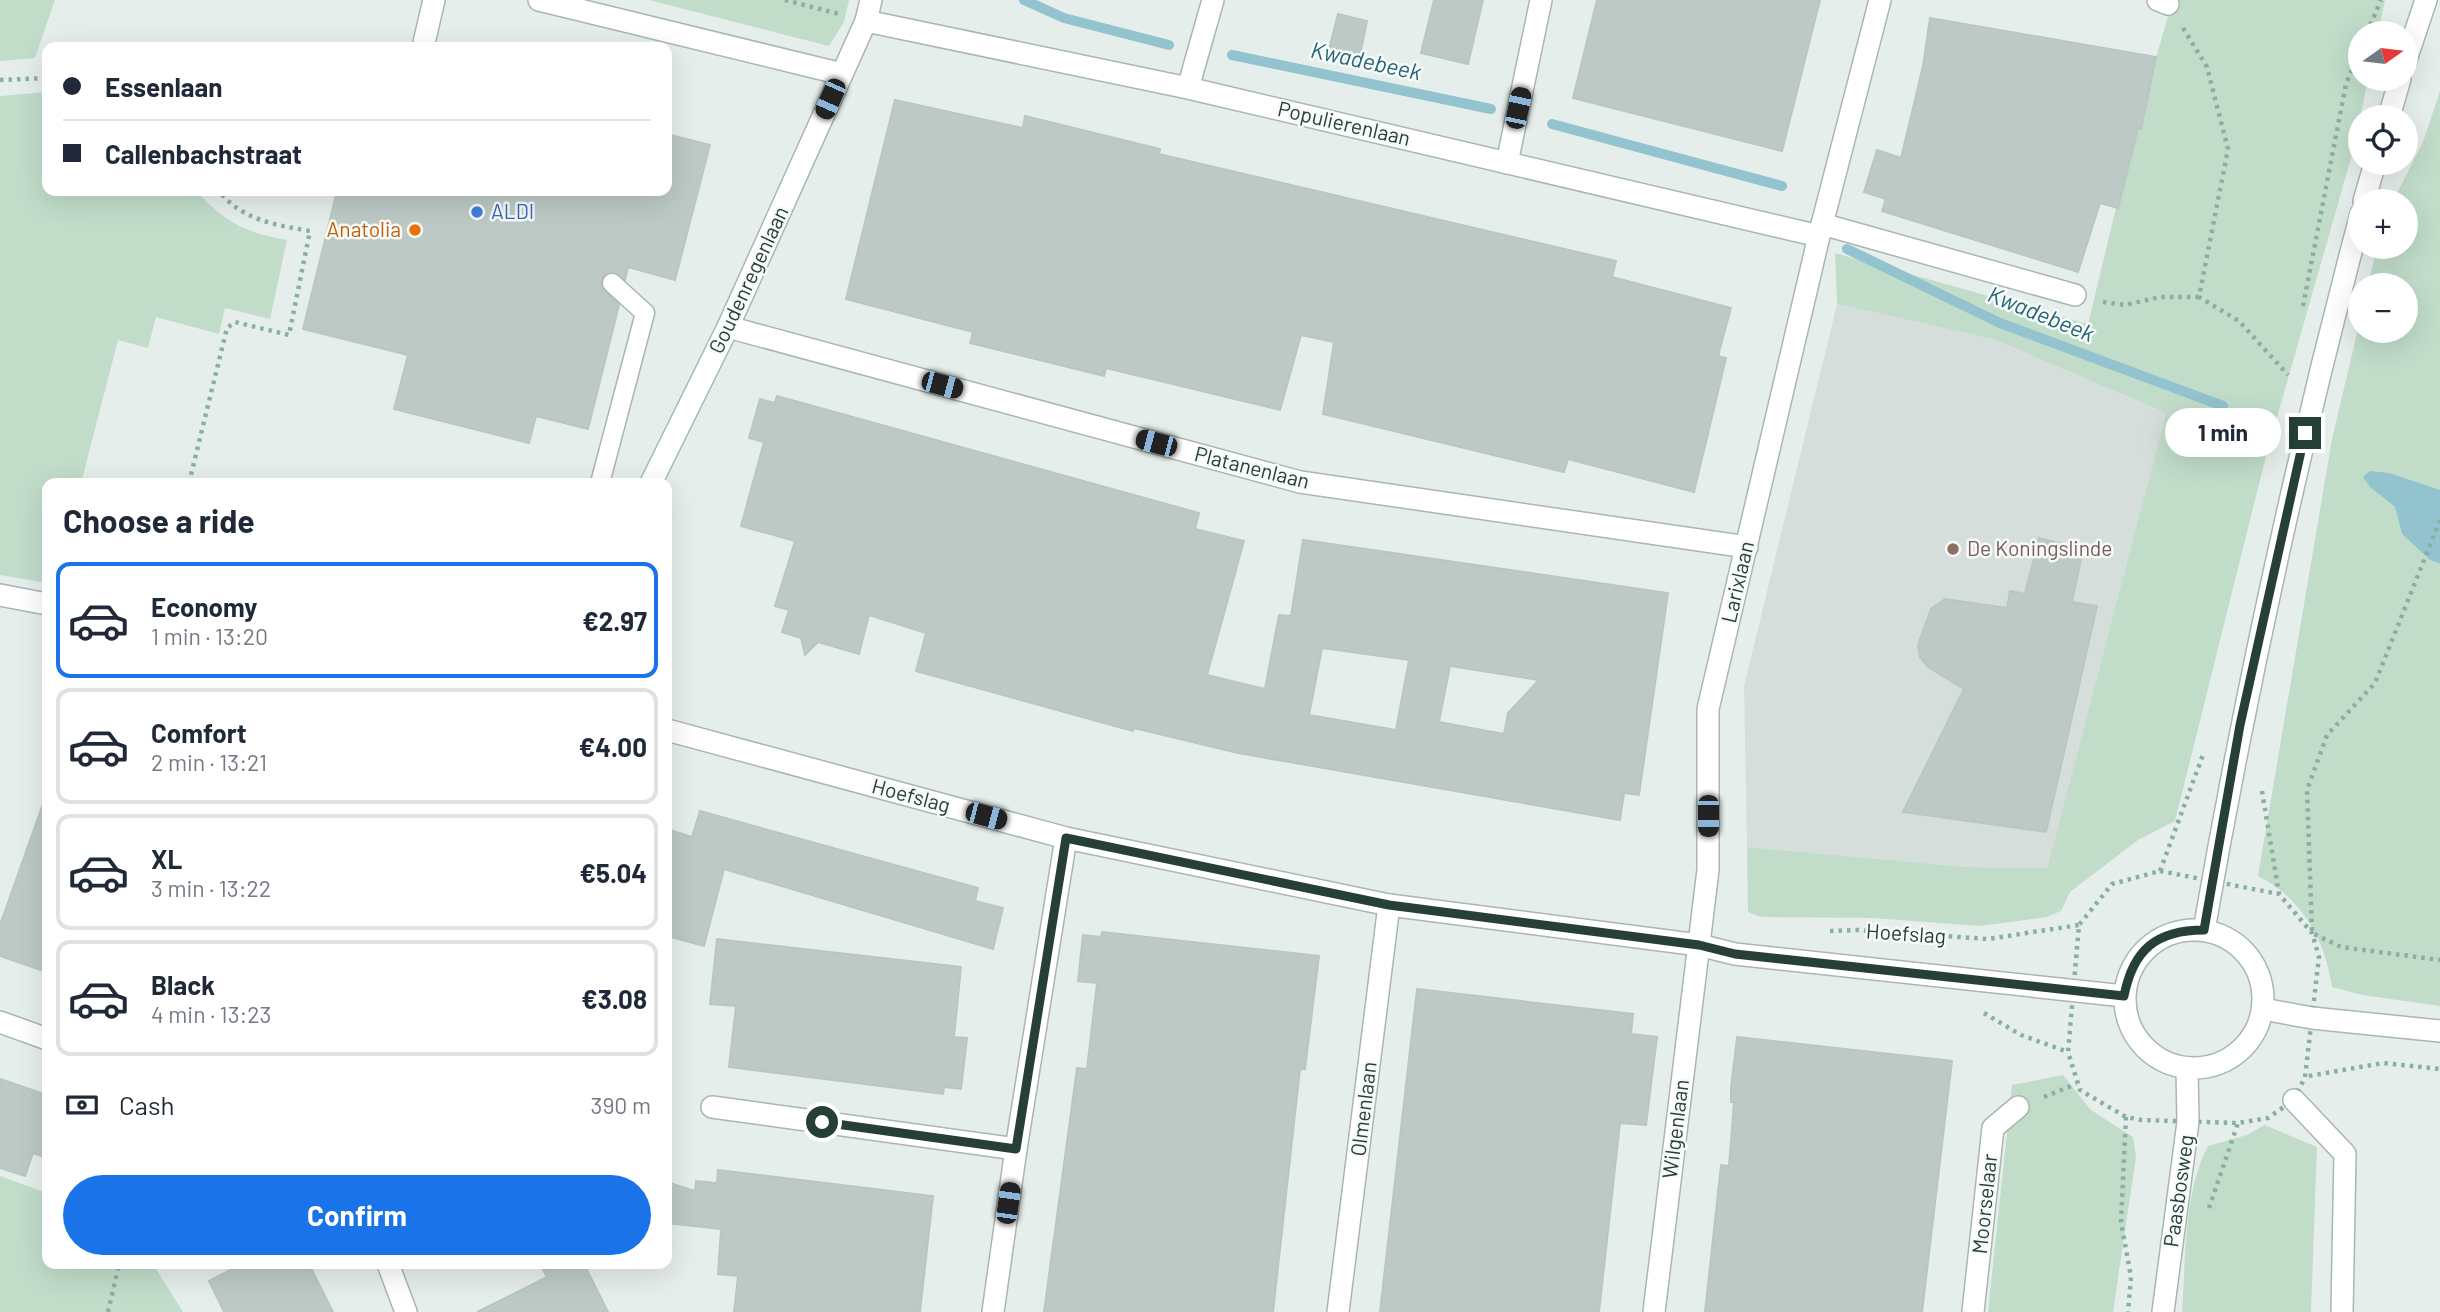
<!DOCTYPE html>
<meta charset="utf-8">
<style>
:root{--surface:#fff;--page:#f6f6f7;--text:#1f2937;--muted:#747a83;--line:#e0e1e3;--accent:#1a73e8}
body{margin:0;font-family:Barlow,sans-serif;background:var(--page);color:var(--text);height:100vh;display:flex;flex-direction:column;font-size:26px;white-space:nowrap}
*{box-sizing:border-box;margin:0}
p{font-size:23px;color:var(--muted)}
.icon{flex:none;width:38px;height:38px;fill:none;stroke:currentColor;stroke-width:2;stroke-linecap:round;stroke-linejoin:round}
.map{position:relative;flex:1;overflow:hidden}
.details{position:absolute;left:42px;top:478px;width:630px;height:791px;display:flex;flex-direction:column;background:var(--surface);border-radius:14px;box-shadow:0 7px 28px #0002}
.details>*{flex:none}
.guide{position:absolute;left:42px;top:42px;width:630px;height:154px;border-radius:14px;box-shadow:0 7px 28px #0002;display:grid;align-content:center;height:154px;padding:0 21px;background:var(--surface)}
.needle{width:46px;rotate:76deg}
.controls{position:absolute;left:2348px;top:21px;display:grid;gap:14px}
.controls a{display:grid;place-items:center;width:70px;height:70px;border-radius:50%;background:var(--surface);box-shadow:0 7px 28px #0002;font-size:35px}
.end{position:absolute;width:32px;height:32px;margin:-16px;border:9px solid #263f39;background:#fff;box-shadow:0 0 0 4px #fff}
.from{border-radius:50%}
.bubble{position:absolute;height:49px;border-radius:24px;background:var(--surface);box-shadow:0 7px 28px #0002;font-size:23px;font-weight:700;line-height:49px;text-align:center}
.car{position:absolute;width:21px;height:42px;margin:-21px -10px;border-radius:9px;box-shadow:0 0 5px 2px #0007;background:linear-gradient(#222 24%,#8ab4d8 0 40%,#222 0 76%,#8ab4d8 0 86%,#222 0)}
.guide b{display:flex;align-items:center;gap:24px;height:66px;font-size:26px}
.guide b+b{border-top:2px solid var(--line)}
.guide i{width:18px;height:18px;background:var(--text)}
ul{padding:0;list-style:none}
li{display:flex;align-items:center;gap:21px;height:116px;margin:0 14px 10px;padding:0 7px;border:4px solid var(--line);border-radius:14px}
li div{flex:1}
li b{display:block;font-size:26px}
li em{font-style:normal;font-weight:700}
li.on{border-color:var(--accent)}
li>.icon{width:63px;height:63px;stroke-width:1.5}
h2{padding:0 21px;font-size:32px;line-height:84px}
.pay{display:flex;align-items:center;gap:18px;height:77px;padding:0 21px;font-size:26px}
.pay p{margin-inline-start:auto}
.action{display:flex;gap:14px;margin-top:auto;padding:14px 21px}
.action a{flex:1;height:80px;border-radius:42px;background:var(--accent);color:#fff;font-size:28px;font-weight:700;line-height:80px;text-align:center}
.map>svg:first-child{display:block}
.built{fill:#d5deda}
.green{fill:#c1ddca}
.water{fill:#93c3ce}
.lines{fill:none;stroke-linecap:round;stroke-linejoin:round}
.stream{stroke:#93c3ce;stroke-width:10}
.building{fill:#bcc9c4;stroke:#b9c7c2;stroke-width:2;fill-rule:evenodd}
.service-casing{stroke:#a9b6b2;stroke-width:21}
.minor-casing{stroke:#a9b6b2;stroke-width:24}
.tertiary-casing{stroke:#a9b6b2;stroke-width:24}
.path{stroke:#89afa5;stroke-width:4.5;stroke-dasharray:3.5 5;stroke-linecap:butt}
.service{stroke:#fff;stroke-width:18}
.minor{stroke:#fff;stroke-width:21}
.tertiary{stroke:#fff;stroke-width:21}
.route{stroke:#263f39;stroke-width:9}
.shop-dot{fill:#3f7fe0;stroke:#f7faf9;stroke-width:2.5}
.food-dot{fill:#e8710a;stroke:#f7faf9;stroke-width:2.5}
.education-dot{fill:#8d6e63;stroke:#f7faf9;stroke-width:2.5}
.labels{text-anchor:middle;stroke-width:5;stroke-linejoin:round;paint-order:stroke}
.street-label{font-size:21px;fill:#263f39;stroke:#f7faf9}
.shop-label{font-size:21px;fill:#366cbe;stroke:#f7faf9;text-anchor:start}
.food-label{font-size:21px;fill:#c56008;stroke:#f7faf9;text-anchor:end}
.education-label{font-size:21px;fill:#785e54;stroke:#f7faf9;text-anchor:start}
.water-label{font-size:23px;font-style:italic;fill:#246677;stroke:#f7faf9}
</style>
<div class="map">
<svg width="2440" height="1312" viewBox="0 0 2440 1312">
<rect width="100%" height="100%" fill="#e6eeeb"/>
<!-- built -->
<polygon class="built" points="1837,304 1993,339 2166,413 2047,868 1966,867 1747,847 1744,686"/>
<!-- green -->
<g class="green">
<polygon points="0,0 55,0 35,58 0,61"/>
<polygon points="649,0 849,0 844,22 829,46"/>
<polygon points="2173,0 2385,0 2378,33 2361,33 2361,79 2368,79 2355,144 2266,456 2175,821 2138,840 2070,892 2061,911 2047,917 1980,926 1872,918 1761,917 1748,912 1747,847 1966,867 2047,868 2166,413 1993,339 1837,304 1835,253 2088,324 2137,121"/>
<path d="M2440,91V490L2371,488L2395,507L2402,534L2430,560L2440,564V1006L2362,995L2332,987C2325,940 2302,898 2258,876L2332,439L2361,316V331H2406V285H2368L2377,247H2406V201H2393L2423,142Z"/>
<path d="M47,92V191H196C226,223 244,232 287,240L270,319L225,308L219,334L156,317L148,348L118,340L81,483H47V583L0,575V96Z"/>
<polygon points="2063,1075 2091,1110 2133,1137 2136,1157 2113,1312 1988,1312 2012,1085"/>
<path d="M2265,1125L2317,1147L2311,1312H2182C2186,1259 2183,1194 2208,1146L2247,1135Z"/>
<polygon points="0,1176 47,1193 47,1264 153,1264 183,1312 0,1312"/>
</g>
<!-- water -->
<polygon class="water" points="2370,471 2389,473 2440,490 2440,564 2430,560 2402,534 2395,507 2371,488 2363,477"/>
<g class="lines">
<!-- stream -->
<g class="stream">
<polyline points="1024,0 1064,18 1169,45"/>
<polyline points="1232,55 1491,109"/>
<polyline points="1552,124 1782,186"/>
<polyline points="1847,249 2000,323 2223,406"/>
</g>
</g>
<!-- building -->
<g class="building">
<polygon points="1434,0 1483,0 1468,64 1421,53"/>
<polygon points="1597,0 1820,0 1782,151 1573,98"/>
<polygon points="1338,14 1367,21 1358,64 1327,57"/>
<polygon points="1930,18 2156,57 2141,129 2138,128 2118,208 2100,203 2078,272 1882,211 1886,199 1864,192 1877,150 1901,158 1923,66"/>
<polygon points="895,100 1023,128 1025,116 1160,149 1159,154 1616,261 1612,277 1731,308 1718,356 1726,358 1694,492 1568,459 1564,472 1323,414 1334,342 1301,335 1280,410 1106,368 1104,376 970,343 973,332 846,299"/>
<polygon points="667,134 710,145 675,280 628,267 625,280 614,272 603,276 601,287 619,305 588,429 536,416 529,443 394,409 408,355 303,329 337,191 667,191"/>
<path d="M777,396L1199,513L1195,529L1244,541L1207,675L1265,689L1279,615L1291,616L1303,540L1668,593L1639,795L1624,793L1620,820L1238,753L1134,728L1133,731L916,671L926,633L869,615L859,654L818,642L805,655L801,638L782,632L789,610L775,606L795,541L741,526L764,442L749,438L760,399L775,403ZM1322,648L1409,660L1396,730L1309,715ZM1450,666L1539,680L1508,713L1504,734L1439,722Z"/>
<polygon points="2039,538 2083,549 2072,602 2097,606 2046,832 1903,812 1964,689 1928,667 1920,657 1918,645 1931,609 1945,599 2007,608 2010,591 2025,594"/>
<polygon points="43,804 47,805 47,972 0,956 0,925"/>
<polygon points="700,811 978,888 975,901 1003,908 993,949 724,869 704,946 667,936 667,829 692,837"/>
<polygon points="1102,932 1319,956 1305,1069 1300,1069 1273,1312 1044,1312 1077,1068 1087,1069 1097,983 1078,981 1083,935 1101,937"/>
<polygon points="717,939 961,967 954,1037 967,1038 961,1089 944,1087 943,1094 729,1067 736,1006 710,1004"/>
<polygon points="1417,989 1633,1014 1631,1034 1657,1037 1646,1125 1620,1123 1599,1312 1380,1312"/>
<polygon points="1737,1037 1952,1061 1922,1312 1705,1312 1721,1165 1729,1166 1734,1102 1731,1102 1731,1088"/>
<polygon points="0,1079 47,1095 47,1158 33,1153 25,1176 0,1168"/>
<polygon points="718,1170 933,1196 920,1312 734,1312 738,1276 718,1274 721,1229 667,1223 667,1182 695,1191 696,1181 717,1183"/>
<polygon points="242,1264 309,1264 333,1312 224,1312 209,1281"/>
<polygon points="540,1264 584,1264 608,1312 477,1312 547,1277"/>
</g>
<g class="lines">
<defs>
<polyline id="service" points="600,483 645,313 612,283"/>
<g id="minor">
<polyline points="539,0 842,74"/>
<polyline points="2158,0 2168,4"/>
<polyline points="866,21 1188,88 1819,236"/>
<polyline points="423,47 434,0"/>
<polyline points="1188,88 1213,0"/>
<polyline points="1507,163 1541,0"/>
<polyline points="1822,224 2075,295"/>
<polyline points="728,327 1300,482 1747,547"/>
<polyline points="651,483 728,327 866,21 871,0"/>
<polyline points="0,1022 47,1039"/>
<polyline points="2294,1100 2345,1154 2342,1312"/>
<polyline points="712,1107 1016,1149"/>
<polyline points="388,1264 406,1312"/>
<polyline points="993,1312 1016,1149 1066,838"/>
<polyline points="1338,1312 1389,905"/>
<polyline points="1654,1312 1708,870 1708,709 1819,236 1880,0"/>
<polyline points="1973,1312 1993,1128 2018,1107"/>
</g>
<g id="tertiary">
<polyline points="2406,60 2426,0"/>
<polyline points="2389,117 2400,79"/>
<polyline points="2364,201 2375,163"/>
<polyline points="0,595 47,604"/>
<polyline points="667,730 1066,838 1389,905 1699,945 1735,954 2124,996"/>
<circle cx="2194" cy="999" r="69"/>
<path d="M2204,930C2246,689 2298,450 2361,214"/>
<polyline points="2263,1009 2312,1018 2440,1031"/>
<polyline points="2163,1312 2188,1122 2187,1069"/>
</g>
</defs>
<!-- service casing -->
<use href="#service" class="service-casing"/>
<!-- minor casing -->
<use href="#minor" class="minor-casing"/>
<!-- tertiary casing -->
<use href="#tertiary" class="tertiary-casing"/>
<!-- path -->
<g class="path">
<polyline points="785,0 839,14"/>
<polyline points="2183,28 2207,67 2228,149 2199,297 2239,321 2288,375"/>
<polyline points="2367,33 2381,0"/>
<polyline points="0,80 47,78"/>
<polyline points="2103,302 2125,305 2160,297 2199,297"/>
<polyline points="2303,306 2346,84 2361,48"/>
<path d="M189,483L227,328L235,322L289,335L310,231C275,225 242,220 219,191"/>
<polyline points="2440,520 2375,683 2327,735 2307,790 2312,933 2341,947 2440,960"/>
<polyline points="2262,791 2279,894"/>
<polyline points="2160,871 2204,752"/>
<polygon points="2160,871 2279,894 2312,933 2319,957 2305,1077 2294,1100 2268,1118 2238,1123 2141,1120 2126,1117 2080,1090 2068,1052 2079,925 2112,884"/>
<polyline points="1830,931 1858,930 1988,939 2079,925"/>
<polyline points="1984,1013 2021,1035 2068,1052"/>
<polyline points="2309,1076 2383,1063 2440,1069"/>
<polyline points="2044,1097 2076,1084"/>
<polyline points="2126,1117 2121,1222 2131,1277 2128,1312"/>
<polyline points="2209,1208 2238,1123"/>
<polyline points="108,1312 119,1264"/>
</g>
<!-- service -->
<use href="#service" class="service"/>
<!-- minor -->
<use href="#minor" class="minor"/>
<!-- tertiary -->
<use href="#tertiary" class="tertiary"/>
</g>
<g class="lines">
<!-- route -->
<path class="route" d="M822,1122L1016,1149L1066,838L1389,905L1699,945L1735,954L2124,996C2133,950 2156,930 2204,930L2240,725L2305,433"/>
</g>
<!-- markers -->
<circle class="shop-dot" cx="477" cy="212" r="7"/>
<circle class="food-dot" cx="415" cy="230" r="7"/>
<circle class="education-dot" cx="1953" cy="549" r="7"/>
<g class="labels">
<!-- street labels -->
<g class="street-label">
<text transform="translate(1344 124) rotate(13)" y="7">Populierenlaan</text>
<text transform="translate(749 280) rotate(-65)" y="7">Goudenregenlaan</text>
<text transform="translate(1252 468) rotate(14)" y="7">Platanenlaan</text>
<text transform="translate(1738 582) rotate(-77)" y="7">Larixlaan</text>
<text transform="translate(911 796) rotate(15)" y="7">Hoefslag</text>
<text transform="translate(1906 934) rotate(4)" y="7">Hoefslag</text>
<text transform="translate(1364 1109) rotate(-83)" y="7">Olmenlaan</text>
<text transform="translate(1676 1129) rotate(-83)" y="7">Wilgenlaan</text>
<text transform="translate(2179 1191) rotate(-82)" y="7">Paasbosweg</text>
<text transform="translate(1985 1204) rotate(-84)" y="7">Moorselaar</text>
</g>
<!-- shop labels -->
<g class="shop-label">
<text x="491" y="219">ALDI</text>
</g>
<!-- food labels -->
<g class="food-label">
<text x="401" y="237">Anatolia</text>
</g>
<!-- education labels -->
<g class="education-label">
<text x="1967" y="556">De Koningslinde</text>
</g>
<!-- water labels -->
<g class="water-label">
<text transform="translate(1366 61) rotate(12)" y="8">Kwadebeek</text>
<text transform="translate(2041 314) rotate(22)" y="8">Kwadebeek</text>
</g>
</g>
</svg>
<div class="controls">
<a><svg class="needle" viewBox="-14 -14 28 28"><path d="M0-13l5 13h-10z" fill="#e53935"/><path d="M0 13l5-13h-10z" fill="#747a83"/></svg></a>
<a><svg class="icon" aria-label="locate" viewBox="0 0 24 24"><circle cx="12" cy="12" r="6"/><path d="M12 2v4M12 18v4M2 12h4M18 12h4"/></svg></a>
<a>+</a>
<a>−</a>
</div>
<i class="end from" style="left:822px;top:1122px"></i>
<i class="end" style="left:2305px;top:433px"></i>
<div class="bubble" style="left:2165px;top:408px;width:116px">1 min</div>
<i class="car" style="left:830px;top:99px;rotate:204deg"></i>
<i class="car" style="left:1518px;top:108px;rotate:12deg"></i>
<i class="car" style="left:942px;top:385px;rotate:105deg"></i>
<i class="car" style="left:1156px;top:443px;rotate:285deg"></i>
<i class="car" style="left:986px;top:816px;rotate:105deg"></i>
<i class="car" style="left:1708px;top:816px;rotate:180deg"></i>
<i class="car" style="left:1008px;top:1203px;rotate:8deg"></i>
<div class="guide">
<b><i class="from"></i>Essenlaan</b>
<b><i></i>Callenbachstraat</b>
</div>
<section class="details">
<h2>Choose a ride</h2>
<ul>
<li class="on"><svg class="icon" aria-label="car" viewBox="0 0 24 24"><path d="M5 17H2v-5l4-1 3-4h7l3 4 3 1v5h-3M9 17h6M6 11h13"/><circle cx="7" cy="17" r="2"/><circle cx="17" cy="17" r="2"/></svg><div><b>Economy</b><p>1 min · 13:20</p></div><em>€2.97</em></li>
<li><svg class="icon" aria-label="car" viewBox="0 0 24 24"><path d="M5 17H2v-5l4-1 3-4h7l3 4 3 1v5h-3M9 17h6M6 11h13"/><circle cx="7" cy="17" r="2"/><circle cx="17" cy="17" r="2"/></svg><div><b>Comfort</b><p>2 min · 13:21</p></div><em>€4.00</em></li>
<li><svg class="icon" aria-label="car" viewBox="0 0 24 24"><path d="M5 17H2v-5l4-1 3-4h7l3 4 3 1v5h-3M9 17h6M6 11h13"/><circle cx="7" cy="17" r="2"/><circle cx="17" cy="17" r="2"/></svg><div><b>XL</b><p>3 min · 13:22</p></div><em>€5.04</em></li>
<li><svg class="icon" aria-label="car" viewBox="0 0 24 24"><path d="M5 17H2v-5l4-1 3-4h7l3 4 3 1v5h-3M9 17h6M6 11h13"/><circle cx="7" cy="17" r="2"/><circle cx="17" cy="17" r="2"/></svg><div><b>Black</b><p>4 min · 13:23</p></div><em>€3.08</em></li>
</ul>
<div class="pay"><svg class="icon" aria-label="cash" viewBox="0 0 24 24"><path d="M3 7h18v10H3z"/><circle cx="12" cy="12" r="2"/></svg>Cash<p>390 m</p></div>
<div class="action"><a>Confirm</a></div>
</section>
</div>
